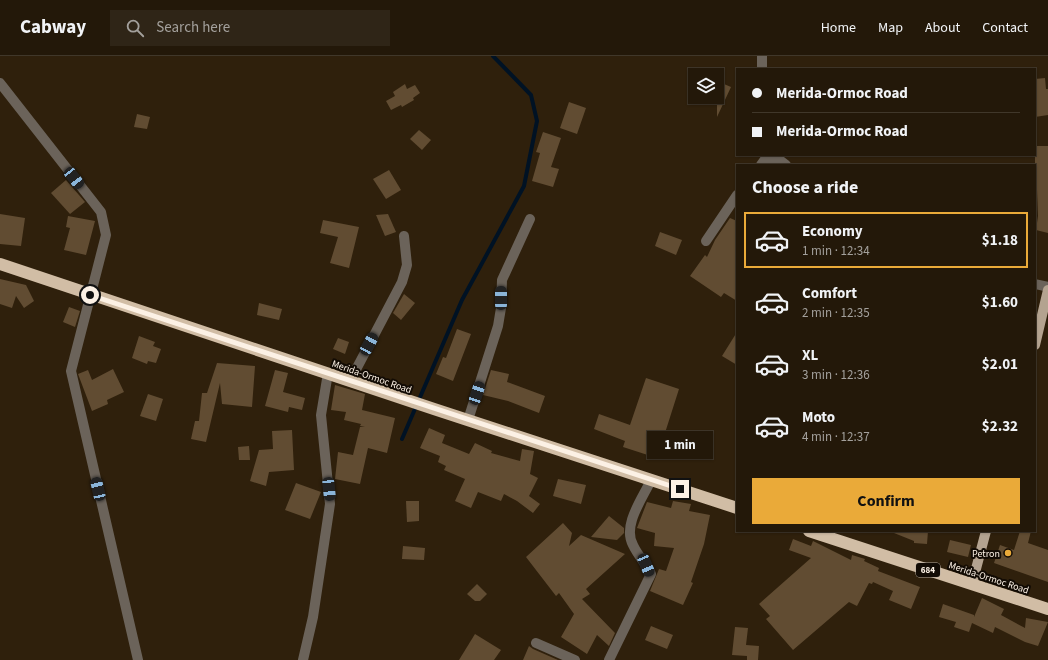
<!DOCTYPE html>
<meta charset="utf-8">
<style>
:root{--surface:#231809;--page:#2f2517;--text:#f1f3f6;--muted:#a3a09c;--line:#40372a;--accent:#eaaa39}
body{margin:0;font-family:"Source Sans 3",sans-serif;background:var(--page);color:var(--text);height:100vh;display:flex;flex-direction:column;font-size:15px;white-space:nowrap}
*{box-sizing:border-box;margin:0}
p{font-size:13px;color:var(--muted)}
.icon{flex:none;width:22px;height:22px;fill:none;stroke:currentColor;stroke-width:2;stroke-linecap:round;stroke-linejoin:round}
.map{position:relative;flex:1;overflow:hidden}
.panel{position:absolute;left:736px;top:108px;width:300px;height:368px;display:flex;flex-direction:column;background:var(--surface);border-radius:0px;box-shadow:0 1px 3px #0004,0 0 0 1px var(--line)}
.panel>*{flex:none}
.guide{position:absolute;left:736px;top:12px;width:300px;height:88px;border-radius:0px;box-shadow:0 1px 3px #0004,0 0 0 1px var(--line);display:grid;align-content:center;height:88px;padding:0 16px;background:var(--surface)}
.tools{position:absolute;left:688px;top:12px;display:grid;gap:8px}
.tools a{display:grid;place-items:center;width:36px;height:36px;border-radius:0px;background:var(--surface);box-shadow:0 1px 3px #0004,0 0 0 1px var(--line);font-size:20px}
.end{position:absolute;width:18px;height:18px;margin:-9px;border:5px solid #fcf1e5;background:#111;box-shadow:0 0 0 2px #111}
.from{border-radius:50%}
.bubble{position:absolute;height:28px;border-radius:0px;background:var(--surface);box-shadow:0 1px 3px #0004,0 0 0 1px var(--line);font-size:13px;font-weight:700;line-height:28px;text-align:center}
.car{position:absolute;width:12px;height:24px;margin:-12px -6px;border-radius:5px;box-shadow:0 0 3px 1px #0007;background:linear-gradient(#222 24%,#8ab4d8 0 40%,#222 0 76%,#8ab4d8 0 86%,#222 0)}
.guide b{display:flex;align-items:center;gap:14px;height:38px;font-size:15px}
.guide b+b{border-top:1px solid var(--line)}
.guide i{width:10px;height:10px;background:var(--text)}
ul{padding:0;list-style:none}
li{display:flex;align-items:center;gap:12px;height:56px;margin:0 8px 6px;padding:0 8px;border:2px solid transparent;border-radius:0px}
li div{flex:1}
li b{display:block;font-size:15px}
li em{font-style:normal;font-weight:700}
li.on{border-color:var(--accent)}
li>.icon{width:36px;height:36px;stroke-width:1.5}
h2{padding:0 16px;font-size:18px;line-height:48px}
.button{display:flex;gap:8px;margin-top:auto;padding:8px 16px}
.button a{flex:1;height:46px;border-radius:0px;background:var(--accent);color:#111;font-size:16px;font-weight:700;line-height:46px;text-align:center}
header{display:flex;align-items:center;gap:24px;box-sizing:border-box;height:56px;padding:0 20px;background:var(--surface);border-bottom:1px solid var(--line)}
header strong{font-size:19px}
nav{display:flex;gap:22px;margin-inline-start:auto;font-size:14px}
.search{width:280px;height:36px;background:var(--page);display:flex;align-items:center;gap:10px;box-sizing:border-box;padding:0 14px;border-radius:0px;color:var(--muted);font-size:15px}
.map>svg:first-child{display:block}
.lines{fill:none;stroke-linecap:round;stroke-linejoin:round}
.stream{stroke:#001224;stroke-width:4}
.building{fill:#614c32}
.minor{stroke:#6b635a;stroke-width:10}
.major{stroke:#b4a390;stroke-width:10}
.highway{stroke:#d1bda5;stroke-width:12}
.route{stroke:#fcf1e5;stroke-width:5}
.poi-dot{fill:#eaaa39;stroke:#120b04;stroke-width:1.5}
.labels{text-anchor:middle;stroke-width:4;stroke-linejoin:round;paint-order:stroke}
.shield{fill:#120b04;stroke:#b6aca2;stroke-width:1}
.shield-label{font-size:9px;font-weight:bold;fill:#fcf1e5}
.street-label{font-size:10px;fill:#fcf1e5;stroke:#120b04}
.poi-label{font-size:10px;fill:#fcf1e5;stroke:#120b04;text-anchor:end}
</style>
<header>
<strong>Cabway</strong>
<div class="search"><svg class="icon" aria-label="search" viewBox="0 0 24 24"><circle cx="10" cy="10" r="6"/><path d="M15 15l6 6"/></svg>Search here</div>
<nav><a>Home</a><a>Map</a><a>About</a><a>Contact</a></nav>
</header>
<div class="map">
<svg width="1048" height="604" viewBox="0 0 1048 604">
<rect width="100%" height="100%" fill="#2f200c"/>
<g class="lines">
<!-- stream -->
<polyline class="stream" points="402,383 462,244 524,130 537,65 531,39 493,0"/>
</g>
<!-- building -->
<g class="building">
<polygon points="1045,22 1046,33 1048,33 1048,59 1035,61 1035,23"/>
<polygon points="717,25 731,31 717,61"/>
<polygon points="405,28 407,33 415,29 420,37 413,42 414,44 402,51 401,49 391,54 386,45 395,40 393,36"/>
<polygon points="569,46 586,52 577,78 560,72"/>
<polygon points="137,58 150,61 147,73 134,71"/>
<polygon points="419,74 431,84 422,94 410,83"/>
<polygon points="543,76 561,82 551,111 559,113 553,131 532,125 540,97 536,96"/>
<polygon points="1035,90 1048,90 1048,177 1036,174 1038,160 1037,134 1035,134"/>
<polygon points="389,114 401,134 386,143 373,123"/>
<polygon points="66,124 85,146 70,158 51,137"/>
<polygon points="0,158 25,162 21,190 0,188"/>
<polygon points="388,158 396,176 385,180 376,159"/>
<polygon points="68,160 95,165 86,199 64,194 70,172 66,171"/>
<polygon points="730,162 737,165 737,245 724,237 721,241 690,220 705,199 707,201 715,184"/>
<polygon points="323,164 359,171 349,212 330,207 338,181 320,177"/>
<polygon points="660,176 682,184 676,199 655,190"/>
<polygon points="0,223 26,229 34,245 24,252 16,240 12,252 0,248"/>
<polygon points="404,238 415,247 401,264 393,257"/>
<polygon points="259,247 282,253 279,264 257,259"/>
<polygon points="69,251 80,255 75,271 63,266"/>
<polygon points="457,273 471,278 453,325 436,318 443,301 446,302"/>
<polygon points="737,276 737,309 722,300"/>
<polygon points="139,280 155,286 153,290 161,293 156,307 148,305 147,308 132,302"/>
<polygon points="338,282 349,286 345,298 333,293"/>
<polygon points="217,307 255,310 252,351 222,348 220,327 206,386 191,383 195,365 199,365 202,337 207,337"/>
<polygon points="113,313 124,336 107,344 108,348 92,355 78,318 88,314 92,324"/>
<polygon points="275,314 288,317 283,336 305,342 302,354 289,351 288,356 265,350"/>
<polygon points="491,314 509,318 507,326 545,340 539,357 508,345 483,339"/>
<polygon points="646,322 679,333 657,402 623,391 625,385 594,373 599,358 630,369"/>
<polygon points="335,329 365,338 362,354 395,362 387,397 368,392 360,428 335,423 338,396 353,399 360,371 365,371 360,370 361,368 344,364 346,356 331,354"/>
<polygon points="148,338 163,343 156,365 140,360"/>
<polygon points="429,372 445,379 442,387 469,398 475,387 492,395 491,397 520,405 522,393 534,395 530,418 538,422 529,440 540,448 533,457 517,445 504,438 501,445 478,436 471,452 455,445 465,423 444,414 446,410 438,406 440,400 420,392"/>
<polygon points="292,374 294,414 269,416 266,430 250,425 259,394 273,393 272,375"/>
<polygon points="249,390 250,404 239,404 238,391"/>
<polygon points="558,423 586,429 581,448 553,440"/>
<polygon points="296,427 321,436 310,463 285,454"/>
<polygon points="406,445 419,445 419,465 407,466"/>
<polygon points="673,445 691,448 689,455 710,459 704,488 691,526 693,527 683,549 650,535 659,513 666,515 674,492 654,490 655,477 637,472 647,446 671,452"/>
<polygon points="609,460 624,472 624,477 617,484 591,481"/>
<polygon points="563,467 572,477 569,490 581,479 625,498 586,533 590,538 582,543 615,577 609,590 597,579 587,598 561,581 574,558 559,537 556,540 526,501"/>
<polygon points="889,475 928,475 927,488 914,487 914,485"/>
<polygon points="1020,475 1031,475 1028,487 1048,494 1048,526 994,507 1000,489 1014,494"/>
<polygon points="793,483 811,490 813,485 851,504 852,499 865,503 864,505 879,512 878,515 920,531 911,553 889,544 893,535 873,526 872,528 869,527 857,550 849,546 793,594 766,563 770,560 759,548 811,502 789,494"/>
<polygon points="950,484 971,489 968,501 947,496"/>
<polygon points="403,490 425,492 424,504 402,503"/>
<polygon points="477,528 487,538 480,545 475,545 467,538"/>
<polygon points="982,542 1004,553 1001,559 1025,572 1026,562 1048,566 1038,590 1025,586 995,571 993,577 972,567 969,576 954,571 956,566 939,561 943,548 974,559 974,561"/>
<polygon points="651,570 673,579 667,593 645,584"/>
<polygon points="735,571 748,572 746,589 759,590 758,604 747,604 747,600 732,599"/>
<polygon points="475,578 501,594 494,604 459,604"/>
<polygon points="529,590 533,593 558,604 523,604"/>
</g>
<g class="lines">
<!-- minor -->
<g class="minor">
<polyline points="762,13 762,0"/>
<polyline points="0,27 101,156 106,179 71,315 138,604"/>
<polyline points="761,109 766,102 777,102 786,109"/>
<polyline points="706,185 737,139"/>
<polyline points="1035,228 1048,231"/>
<polyline points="350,325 402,226 407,209 404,180"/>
<polyline points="468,364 498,270 501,252 502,224 530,163"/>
<polyline points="536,587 575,604"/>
<polyline points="303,604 313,561 330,448 321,359 328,317"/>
<path d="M609,604L651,518C646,507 638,500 633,489C622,469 643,442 651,424"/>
</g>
<!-- major -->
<g class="major">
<polyline points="1035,289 1048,234"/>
<polyline points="972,528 986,475"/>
</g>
<!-- highway -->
<g class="highway">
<polyline points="0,208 434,353 737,452"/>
<polyline points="809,475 1048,553"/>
</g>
</g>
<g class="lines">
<!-- route -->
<polyline class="route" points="90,239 680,433"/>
</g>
<!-- markers -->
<circle class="poi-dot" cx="1008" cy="497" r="4"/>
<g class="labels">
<!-- shield labels -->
<rect class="shield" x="916" y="507" width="24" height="14" rx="3"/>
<g class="shield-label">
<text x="928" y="517">684</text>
</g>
<!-- street labels -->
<g class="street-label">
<text transform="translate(372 320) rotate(19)" y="4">Merida-Ormoc Road</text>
<text transform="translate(989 521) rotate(18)" y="4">Merida-Ormoc Road</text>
</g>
<!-- poi labels -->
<g class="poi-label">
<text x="1000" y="501">Petron</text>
</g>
</g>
</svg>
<div class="tools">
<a><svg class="icon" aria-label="layers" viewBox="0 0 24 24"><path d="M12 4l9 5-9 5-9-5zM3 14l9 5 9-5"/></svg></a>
</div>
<i class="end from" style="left:90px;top:239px"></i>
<i class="end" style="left:680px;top:433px"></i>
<div class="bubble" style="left:647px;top:375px;width:66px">1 min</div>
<i class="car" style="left:74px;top:122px;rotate:142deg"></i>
<i class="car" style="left:501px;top:242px;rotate:0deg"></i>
<i class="car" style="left:369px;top:288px;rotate:28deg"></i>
<i class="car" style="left:477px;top:337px;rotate:18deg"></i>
<i class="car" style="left:98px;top:433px;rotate:347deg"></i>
<i class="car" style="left:329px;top:433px;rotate:174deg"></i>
<i class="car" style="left:646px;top:509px;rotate:157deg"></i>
<div class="guide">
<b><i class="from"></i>Merida-Ormoc Road</b>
<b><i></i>Merida-Ormoc Road</b>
</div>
<section class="panel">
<h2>Choose a ride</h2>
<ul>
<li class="on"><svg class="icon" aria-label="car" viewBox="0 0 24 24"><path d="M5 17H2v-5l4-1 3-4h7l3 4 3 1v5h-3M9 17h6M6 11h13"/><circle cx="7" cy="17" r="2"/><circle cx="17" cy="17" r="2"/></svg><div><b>Economy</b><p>1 min · 12:34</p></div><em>$1.18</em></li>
<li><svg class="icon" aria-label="car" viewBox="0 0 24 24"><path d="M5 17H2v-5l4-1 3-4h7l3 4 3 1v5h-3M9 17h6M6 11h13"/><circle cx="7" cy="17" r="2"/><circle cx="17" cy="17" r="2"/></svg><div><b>Comfort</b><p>2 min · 12:35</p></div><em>$1.60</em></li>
<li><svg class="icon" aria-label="car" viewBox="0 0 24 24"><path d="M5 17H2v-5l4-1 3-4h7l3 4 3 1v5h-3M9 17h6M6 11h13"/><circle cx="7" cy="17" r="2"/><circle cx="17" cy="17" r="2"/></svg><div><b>XL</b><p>3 min · 12:36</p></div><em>$2.01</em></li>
<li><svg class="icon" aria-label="car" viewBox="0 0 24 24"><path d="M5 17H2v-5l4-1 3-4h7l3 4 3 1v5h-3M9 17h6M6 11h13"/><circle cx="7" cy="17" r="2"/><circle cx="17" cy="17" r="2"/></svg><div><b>Moto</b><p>4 min · 12:37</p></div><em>$2.32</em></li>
</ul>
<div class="button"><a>Confirm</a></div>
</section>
</div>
